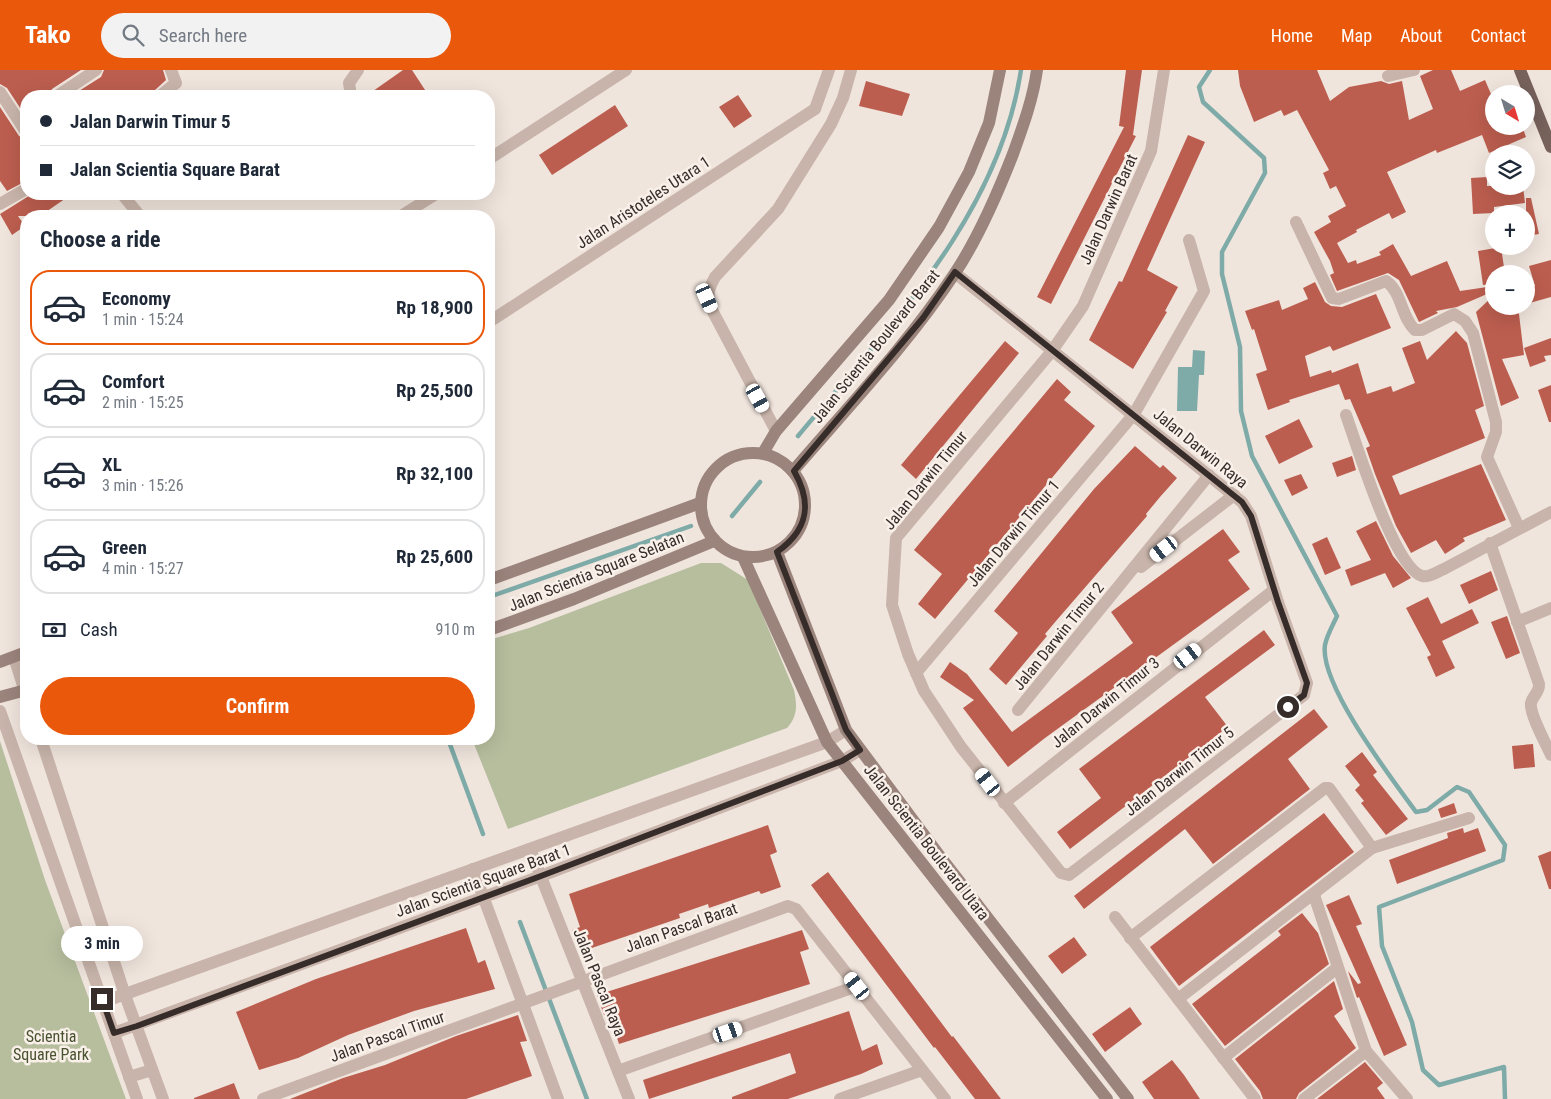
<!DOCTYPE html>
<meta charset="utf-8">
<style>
:root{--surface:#fff;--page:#f2f2f3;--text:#1f2937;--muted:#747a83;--line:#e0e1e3;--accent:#ea580c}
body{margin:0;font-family:"Roboto Condensed",sans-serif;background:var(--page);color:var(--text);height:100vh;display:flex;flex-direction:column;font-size:19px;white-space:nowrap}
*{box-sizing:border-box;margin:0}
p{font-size:16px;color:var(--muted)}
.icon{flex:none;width:28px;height:28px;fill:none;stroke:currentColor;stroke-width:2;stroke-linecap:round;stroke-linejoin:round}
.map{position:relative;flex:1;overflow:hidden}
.sheet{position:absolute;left:20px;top:140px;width:475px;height:535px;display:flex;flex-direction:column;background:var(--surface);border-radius:20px;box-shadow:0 5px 20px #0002}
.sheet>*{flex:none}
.hud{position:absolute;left:20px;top:20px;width:475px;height:110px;border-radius:20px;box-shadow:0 5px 20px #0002;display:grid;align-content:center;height:110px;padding:0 20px;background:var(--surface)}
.needle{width:32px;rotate:142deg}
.tools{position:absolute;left:1485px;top:15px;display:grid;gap:10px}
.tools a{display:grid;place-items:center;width:50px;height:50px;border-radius:50%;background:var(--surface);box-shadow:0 5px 20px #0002;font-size:25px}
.end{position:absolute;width:22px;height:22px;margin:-11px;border:6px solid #362c29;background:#fff;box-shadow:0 0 0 2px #fff}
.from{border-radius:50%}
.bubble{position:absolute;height:35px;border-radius:18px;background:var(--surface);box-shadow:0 5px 20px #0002;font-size:16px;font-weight:700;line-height:35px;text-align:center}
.car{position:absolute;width:15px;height:30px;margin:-15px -8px;border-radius:6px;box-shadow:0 0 4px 1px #0007;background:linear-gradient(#fff 24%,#345 0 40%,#fff 0 76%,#345 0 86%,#fff 0)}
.hud b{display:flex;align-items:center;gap:18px;height:48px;font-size:19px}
.hud b+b{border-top:1px solid var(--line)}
.hud i{width:12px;height:12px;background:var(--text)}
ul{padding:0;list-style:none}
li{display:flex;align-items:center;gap:15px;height:75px;margin:0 10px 8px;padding:0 10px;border:2px solid var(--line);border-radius:20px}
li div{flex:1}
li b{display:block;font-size:19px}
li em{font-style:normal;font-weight:700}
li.on{border-color:var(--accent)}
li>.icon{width:45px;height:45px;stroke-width:1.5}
h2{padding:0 20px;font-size:22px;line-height:60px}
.pay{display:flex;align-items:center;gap:12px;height:55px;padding:0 20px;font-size:19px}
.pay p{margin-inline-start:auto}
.button{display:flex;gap:10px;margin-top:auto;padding:10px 20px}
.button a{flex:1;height:58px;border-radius:30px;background:var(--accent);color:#fff;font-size:20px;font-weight:700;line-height:58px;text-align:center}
header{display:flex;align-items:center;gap:30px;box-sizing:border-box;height:70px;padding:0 25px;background:var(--accent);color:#fff}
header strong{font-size:24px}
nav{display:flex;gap:28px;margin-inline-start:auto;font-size:18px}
.search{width:350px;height:45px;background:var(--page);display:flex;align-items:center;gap:12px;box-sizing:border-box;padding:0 18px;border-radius:28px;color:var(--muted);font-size:19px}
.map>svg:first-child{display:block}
.green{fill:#b7be9e}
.water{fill:#7eaba8}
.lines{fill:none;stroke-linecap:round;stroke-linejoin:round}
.stream{stroke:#7eaba8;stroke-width:4.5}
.building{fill:#bc5e4f}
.street{stroke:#c8b4aa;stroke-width:12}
.secondary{stroke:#9b847c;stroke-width:12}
.primary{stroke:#76615b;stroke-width:12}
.route{stroke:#362c29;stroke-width:6}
.labels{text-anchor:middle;stroke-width:5;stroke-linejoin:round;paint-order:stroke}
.street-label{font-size:16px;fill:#362c29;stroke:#f8f0e9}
.park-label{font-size:16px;fill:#49522f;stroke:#f8f0e9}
</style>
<header>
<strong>Tako</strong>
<div class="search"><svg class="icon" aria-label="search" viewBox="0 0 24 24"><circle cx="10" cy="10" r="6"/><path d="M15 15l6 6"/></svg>Search here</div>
<nav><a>Home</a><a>Map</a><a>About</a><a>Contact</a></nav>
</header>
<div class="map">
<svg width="1551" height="1029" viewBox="0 0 1551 1029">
<rect width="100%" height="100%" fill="#f0e5dd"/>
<!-- green -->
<g class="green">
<path d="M701,493H721L748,510L794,620C797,635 798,646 787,658L508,759L472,669H489V570L529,558Z"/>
<polygon points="0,671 45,810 126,1029 0,1029"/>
</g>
<!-- water -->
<polygon class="water" points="1193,280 1205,281 1204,305 1199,305 1197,341 1177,341 1178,297 1192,297"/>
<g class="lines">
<!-- stream -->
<g class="stream">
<path d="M1210,0L1199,17L1203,32L1264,88L1265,103L1222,182V204L1240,277L1241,341L1252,386L1337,546C1333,555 1327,565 1325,575C1319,614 1392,709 1416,742L1427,740L1457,717L1469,722L1505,775L1503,790L1379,837L1382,876L1412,952L1423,1000L1439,1015L1504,997L1505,1029"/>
<path d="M798,366C889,256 999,146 1021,0"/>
<polyline points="732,446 760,412"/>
<polyline points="489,527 691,456"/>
<polyline points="448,669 483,764"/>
<polyline points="520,852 587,1029"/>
</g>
</g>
<!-- building -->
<g class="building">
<polygon points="0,0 81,0 52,19 49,26 26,26 26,47 7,18 0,14"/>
<polygon points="104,0 163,0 166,10 155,20 152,26 71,26 101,7"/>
<polygon points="403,0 412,0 429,26 366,26"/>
<polygon points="1126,0 1142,0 1133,65 1136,66 1051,234 1037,227 1124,57 1119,56"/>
<polygon points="1238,0 1317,0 1330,31 1349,17 1381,11 1389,14 1402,11 1409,50 1433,39 1420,6 1433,0 1451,0 1460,21 1485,10 1494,31 1494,56 1522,56 1526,67 1489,83 1482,65 1437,83 1436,80 1387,102 1406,142 1392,149 1389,143 1356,160 1357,162 1337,173 1348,193 1356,190 1357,194 1381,185 1379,182 1393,174 1411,206 1447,191 1460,221 1494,216 1494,221 1457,237 1436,241 1438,243 1419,252 1399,210 1388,203 1337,221 1330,205 1334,203 1330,191 1314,162 1331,152 1328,146 1346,136 1336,116 1330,119 1323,103 1329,100 1297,40 1284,46 1281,40 1254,52 1240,16"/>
<polygon points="866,11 910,24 902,46 859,36"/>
<polygon points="738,25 752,46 734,58 719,37"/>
<polygon points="615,35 628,56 552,105 539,85"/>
<polygon points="0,37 19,66 26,70 26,111 7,121 0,111"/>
<polygon points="1188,65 1205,72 1147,200 1178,217 1165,241 1167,242 1133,299 1089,270 1119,211 1122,212"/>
<polygon points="1487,107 1487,116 1523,116 1525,133 1494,137 1494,143 1473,144 1471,108"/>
<polygon points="32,124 72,124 40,146 18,146 25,156 12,165 0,144"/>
<polygon points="1526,128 1531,128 1539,164 1526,166"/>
<polygon points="1501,177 1505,204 1494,204 1494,214 1483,215 1478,181"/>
<polygon points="1551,190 1551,227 1526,234 1526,218 1535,216 1529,196"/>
<polygon points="1315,212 1325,232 1331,236 1342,237 1376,224 1391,258 1333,281 1330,276 1305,286 1310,307 1331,300 1332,303 1358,293 1367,324 1391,316 1393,322 1415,313 1402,278 1420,271 1427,290 1456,261 1467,273 1484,336 1475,340 1485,368 1392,406 1400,425 1481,394 1506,450 1463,468 1465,471 1445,484 1436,470 1411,483 1396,456 1375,404 1366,378 1370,376 1350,329 1345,330 1339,314 1289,330 1290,332 1268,340 1256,304 1267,300 1254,259 1252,260 1245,241 1279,230 1282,240 1308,229 1303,218"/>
<polygon points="1492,227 1493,236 1518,236 1524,285 1502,289 1519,328 1501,336 1476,242"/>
<polygon points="1551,268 1551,285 1544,286 1546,291 1530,297 1524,278"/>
<polygon points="1005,271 1019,283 916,409 901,395"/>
<polygon points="1057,309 1071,322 1064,330 1095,356 935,549 918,534 942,504 914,480"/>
<polygon points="1551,315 1551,352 1549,352 1538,320"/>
<polygon points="1299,349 1313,377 1279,394 1265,366"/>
<polygon points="1135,376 1160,398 1163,395 1177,408 1160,427 1146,444 1147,446 1056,551 1045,564 1047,566 1006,615 989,599 1018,563 994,541 1094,419"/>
<polygon points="1352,386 1356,400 1337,407 1332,393"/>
<polygon points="1301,404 1308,418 1292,426 1284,410"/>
<polygon points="1376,451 1393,486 1411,508 1393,518 1385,503 1351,516 1345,500 1371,490 1356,461"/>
<polygon points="1223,459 1240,482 1228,490 1250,519 1045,668 1008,697 963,638 974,630 940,607 950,592 967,604 1012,662 1133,573 1111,542"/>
<polygon points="1327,467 1341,498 1325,505 1312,474"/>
<polygon points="1491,501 1498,520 1469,534 1460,515"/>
<polygon points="1428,527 1441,554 1472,539 1479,553 1442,571 1455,598 1436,607 1427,587 1431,585 1406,538"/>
<polygon points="1507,546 1520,583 1506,589 1491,552"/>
<polygon points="1264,560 1275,575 1205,627 1228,657 1070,779 1057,762 1101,728 1079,699"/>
<polygon points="1314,639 1328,657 1288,689 1310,719 1213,794 1185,759 1084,839 1074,826"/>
<polygon points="1533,674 1535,697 1514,699 1512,676"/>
<polygon points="1362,682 1377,702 1373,705 1408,749 1386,765 1361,733 1364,731 1355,720 1360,715 1345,696"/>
<polygon points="1454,733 1457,743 1441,748 1438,739"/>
<polygon points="1324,743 1354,782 1179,916 1150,877"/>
<polygon points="768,755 777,782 770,785 781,817 761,824 759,821 709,838 708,834 679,844 680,848 580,882 572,860 580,857 569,824"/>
<polygon points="1463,758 1464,763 1478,758 1486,781 1397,814 1389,790 1448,768 1447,763"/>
<polygon points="1551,781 1551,819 1549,819 1538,786"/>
<polygon points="828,802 952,967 953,966 1001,1029 975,1029 935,977 934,978 811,815"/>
<polygon points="1349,825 1362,854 1356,856 1407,975 1384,986 1359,927 1357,928 1348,901 1358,914 1361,913 1326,835"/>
<polygon points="1302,843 1318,863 1329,894 1225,976 1192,934 1281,865 1278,861"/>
<polygon points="466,858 478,893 485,890 495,919 414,941 348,965 298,988 259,1000 236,942 316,909"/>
<polygon points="802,860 809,879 800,882 810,914 619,974 609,943 604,945 597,925"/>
<polygon points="1074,867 1087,885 1062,904 1048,886"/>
<polygon points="1334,911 1343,939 1334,946 1356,978 1299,1023 1296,1029 1263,1029 1260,1021 1235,989"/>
<polygon points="1130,937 1142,954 1105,982 1092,964"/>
<polygon points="849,941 862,981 877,974 883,994 861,1004 788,1029 732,1029 732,1027 796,1003 790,983 649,1029 643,1010"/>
<polygon points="518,945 527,971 520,972 532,1006 466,1029 290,1029 343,1008 385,995 456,966"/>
<polygon points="1172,990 1184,1005 1200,1029 1154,1029 1142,1012"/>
<polygon points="1365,992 1383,1013 1377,1018 1385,1029 1317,1029"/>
<polygon points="234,1013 240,1029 194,1029 194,1028"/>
</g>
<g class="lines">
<!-- street -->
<g class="street">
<polyline points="1388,6 1414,0"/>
<polyline points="0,22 26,62"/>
<polyline points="57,26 96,0"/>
<polyline points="160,26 176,13 171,0"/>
<polyline points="351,26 349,13 358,0"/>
<polyline points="815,39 829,0"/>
<polyline points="489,89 626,0"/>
<polyline points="122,124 140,146"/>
<polyline points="0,134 26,119"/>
<polyline points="401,146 436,124"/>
<path d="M1296,152L1332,228L1339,229L1386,211C1402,222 1401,247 1415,260H1422L1454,244L1465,251L1473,263L1496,352V362L1487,387L1519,458"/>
<polyline points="955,203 1242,432 1251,446 1278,532 1307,613 1304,625 1069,805 1061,803 961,677 924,621 908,584 892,535 896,468 1052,281 1083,236 1151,81 1164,0"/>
<polyline points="489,252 815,39"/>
<path d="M1346,345C1357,375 1394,498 1422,506C1429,508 1438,501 1444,499L1551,442"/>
<path d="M776,361L712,240C706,226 708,220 715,207L778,139L831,54L843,28L851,0"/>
<path d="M1490,473L1539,614C1540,622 1533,625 1531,633C1529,643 1546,674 1551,685"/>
<polyline points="1141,497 1234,425"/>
<polyline points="1517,552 1551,538"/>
<polyline points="14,587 26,625"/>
<polyline points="916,603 1134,344 1204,221 1189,170"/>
<polyline points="1018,640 1209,405"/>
<polyline points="0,641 137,1029"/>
<polyline points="41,669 125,925 163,1029"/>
<polyline points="1004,733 1274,520"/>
<polyline points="530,779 629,1029"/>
<polyline points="473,799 558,1029"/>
<polyline points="1314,825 1366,981 1407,1029"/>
<polyline points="1115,847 1255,1029"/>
<polyline points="1130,868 1325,718 1329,718 1372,778"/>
<polyline points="1178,929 1372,778 1469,748"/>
<polyline points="103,932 827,672 846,660"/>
<polyline points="114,963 541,806 842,691 860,680"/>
<polyline points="1223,988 1337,898"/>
<polyline points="618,1001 857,916"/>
<polyline points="129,1007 152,1000"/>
<path d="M263,1029C438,965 612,899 788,836L796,839L945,1029"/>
<polyline points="840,1029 922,1000"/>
<polyline points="1304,1029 1366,981"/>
</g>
<!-- secondary -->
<g class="secondary">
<circle cx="753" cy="435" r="52"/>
<polyline points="763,383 776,361 889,230 939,157 969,102 989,53 1000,0"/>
<path d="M793,401C848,337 908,274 955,203C979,167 997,125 1013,84C1023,56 1033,29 1037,0"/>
<polyline points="777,482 846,660 939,785 1128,1029"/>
<polyline points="743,487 827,672 1107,1029"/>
<polyline points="489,510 700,433"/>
<polyline points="489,560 574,529 714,471"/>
<polyline points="0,592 26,582"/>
<polyline points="0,627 26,620"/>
</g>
<!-- primary -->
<polyline class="primary" points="1520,0 1551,77"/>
</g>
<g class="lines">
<!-- route -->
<path class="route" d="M102,929L114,963L137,956L541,806L842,691L860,680L846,660L777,482C808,460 813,434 794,401L923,248L955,202L1242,432L1251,446L1278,532L1307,613L1304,625L1288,637"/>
</g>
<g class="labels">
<!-- street labels -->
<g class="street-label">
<text transform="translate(643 132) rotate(-33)" y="6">Jalan Aristoteles Utara 1</text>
<text transform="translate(1108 139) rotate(-66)" y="6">Jalan Darwin Barat</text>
<text transform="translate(875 276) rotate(-51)" y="6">Jalan Scientia Boulevard Barat</text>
<text transform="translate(1201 378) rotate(39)" y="6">Jalan Darwin Raya</text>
<text transform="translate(925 410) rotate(-51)" y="6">Jalan Darwin Timur</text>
<text transform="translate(1013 463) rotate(-50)" y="6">Jalan Darwin Timur 1</text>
<text transform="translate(596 501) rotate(-22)" y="6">Jalan Scientia Square Selatan</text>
<text transform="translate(1058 566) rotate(-51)" y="6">Jalan Darwin Timur 2</text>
<text transform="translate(1105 632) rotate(-39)" y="6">Jalan Darwin Timur 3</text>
<text transform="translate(1179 701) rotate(-38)" y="6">Jalan Darwin Timur 5</text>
<text transform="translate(927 772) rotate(52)" y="6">Jalan Scientia Boulevard Utara</text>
<text transform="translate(483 810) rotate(-20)" y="6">Jalan Scientia Square Barat 1</text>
<text transform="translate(681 857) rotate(-20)" y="6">Jalan Pascal Barat</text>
<text transform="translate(600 912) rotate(68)" y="6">Jalan Pascal Raya</text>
<text transform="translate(387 966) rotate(-20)" y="6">Jalan Pascal Timur</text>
</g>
<!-- park labels -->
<g class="park-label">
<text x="51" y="972">Scientia<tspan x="51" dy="18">Square Park</tspan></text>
</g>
</g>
</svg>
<div class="tools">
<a><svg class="needle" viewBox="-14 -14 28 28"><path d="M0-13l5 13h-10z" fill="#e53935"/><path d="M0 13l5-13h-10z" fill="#747a83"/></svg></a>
<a><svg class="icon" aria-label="layers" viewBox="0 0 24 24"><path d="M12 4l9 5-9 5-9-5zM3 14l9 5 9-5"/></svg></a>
<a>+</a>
<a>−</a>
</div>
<i class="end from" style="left:1288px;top:637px"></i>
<i class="end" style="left:102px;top:929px"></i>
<div class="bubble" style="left:61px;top:856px;width:82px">3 min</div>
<i class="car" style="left:707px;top:228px;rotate:156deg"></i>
<i class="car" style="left:758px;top:328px;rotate:151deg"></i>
<i class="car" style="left:1164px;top:479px;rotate:232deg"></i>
<i class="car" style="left:1188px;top:586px;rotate:52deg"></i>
<i class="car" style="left:988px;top:712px;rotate:323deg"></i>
<i class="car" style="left:857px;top:916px;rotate:322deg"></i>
<i class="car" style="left:728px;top:962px;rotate:71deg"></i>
<div class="hud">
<b><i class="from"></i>Jalan Darwin Timur 5</b>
<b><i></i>Jalan Scientia Square Barat</b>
</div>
<section class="sheet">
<h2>Choose a ride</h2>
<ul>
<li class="on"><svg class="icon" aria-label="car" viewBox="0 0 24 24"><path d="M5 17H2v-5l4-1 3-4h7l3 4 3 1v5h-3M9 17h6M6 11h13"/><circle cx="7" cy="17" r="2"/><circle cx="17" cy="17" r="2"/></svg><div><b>Economy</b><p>1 min · 15:24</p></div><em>Rp 18,900</em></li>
<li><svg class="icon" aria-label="car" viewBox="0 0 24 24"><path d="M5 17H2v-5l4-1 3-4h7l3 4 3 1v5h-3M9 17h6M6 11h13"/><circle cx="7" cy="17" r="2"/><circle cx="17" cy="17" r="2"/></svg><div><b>Comfort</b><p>2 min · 15:25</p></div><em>Rp 25,500</em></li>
<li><svg class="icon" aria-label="car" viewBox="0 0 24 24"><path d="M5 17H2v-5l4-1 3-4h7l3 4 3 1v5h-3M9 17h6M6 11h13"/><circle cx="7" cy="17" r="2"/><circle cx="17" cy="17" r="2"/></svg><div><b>XL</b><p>3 min · 15:26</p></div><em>Rp 32,100</em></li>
<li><svg class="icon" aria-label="car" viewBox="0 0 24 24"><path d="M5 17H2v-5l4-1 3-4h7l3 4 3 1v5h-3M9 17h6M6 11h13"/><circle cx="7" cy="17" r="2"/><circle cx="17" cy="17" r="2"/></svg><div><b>Green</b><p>4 min · 15:27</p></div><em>Rp 25,600</em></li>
</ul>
<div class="pay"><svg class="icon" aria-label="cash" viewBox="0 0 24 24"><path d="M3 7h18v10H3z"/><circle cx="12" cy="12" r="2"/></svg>Cash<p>910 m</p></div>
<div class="button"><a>Confirm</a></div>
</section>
</div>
